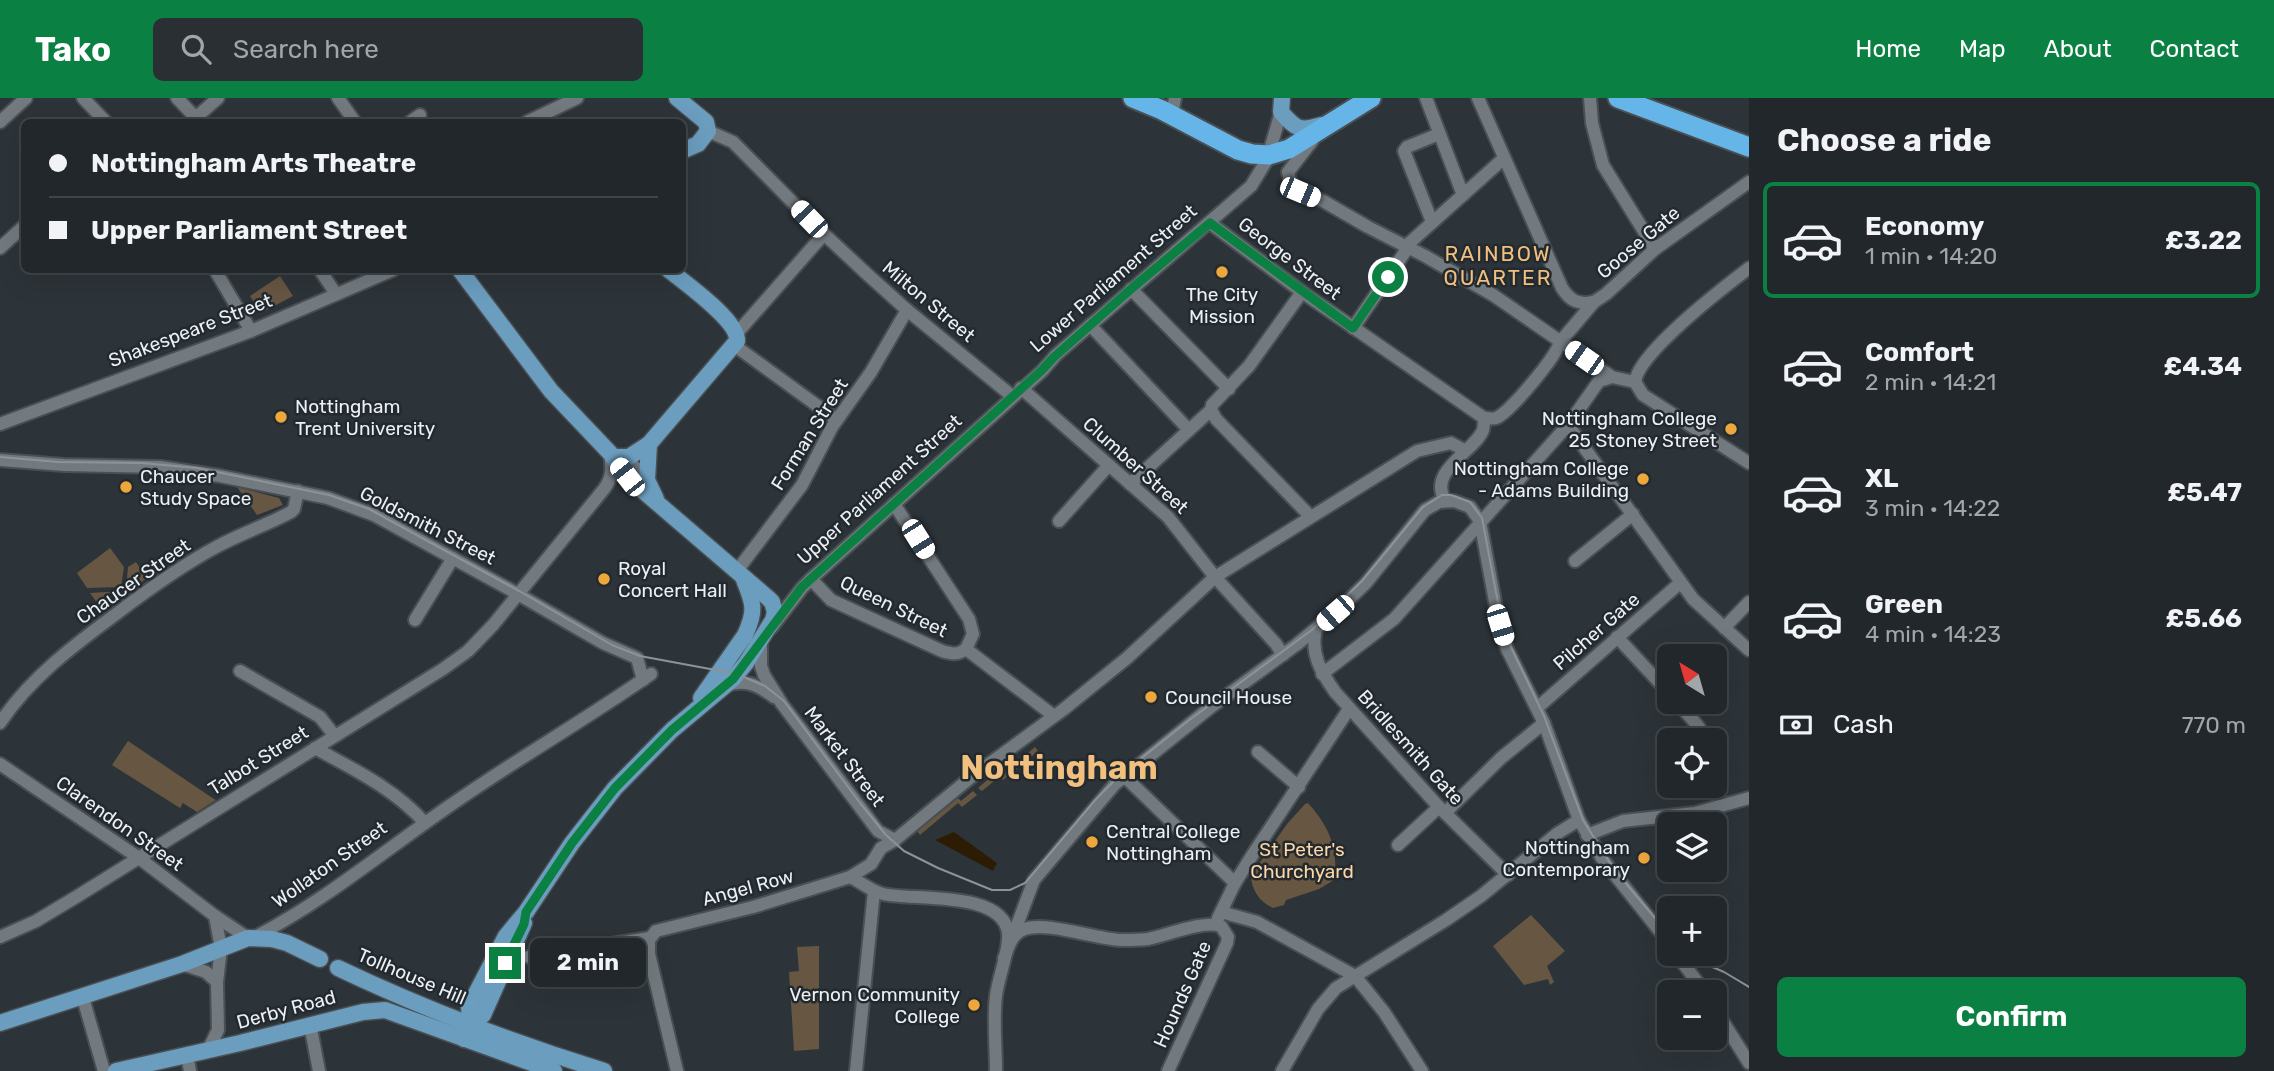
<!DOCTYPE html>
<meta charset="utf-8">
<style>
:root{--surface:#22272b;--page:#2a2f33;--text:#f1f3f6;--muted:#a2a5a9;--line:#3f4447;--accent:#0b8043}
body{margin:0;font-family:Rubik,sans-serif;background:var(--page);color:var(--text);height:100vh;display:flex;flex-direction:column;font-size:26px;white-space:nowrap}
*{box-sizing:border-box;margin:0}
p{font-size:23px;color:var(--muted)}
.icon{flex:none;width:38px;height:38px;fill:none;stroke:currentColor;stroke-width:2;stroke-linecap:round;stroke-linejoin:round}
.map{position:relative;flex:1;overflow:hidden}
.panel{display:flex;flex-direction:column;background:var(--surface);width:525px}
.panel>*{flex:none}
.banner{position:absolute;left:21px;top:21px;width:665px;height:154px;border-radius:10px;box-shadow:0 7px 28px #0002,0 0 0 2px var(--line);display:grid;align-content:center;height:154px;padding:0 28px;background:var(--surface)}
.needle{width:46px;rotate:323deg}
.controls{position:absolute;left:1657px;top:546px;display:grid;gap:14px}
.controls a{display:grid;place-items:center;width:70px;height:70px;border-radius:10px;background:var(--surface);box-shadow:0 7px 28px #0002,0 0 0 2px var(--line);font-size:35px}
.end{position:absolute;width:32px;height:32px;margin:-16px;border:9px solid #0b8043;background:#fff;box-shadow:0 0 0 4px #fff}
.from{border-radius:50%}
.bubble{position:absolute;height:49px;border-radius:10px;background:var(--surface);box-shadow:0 7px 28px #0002,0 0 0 2px var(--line);font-size:23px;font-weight:700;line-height:49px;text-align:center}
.car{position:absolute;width:21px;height:42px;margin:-21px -10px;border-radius:9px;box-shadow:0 0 5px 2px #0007;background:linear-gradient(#fff 24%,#345 0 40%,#fff 0 76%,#345 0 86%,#fff 0)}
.banner b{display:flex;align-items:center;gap:24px;height:66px;font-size:26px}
.banner b+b{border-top:2px solid var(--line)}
.banner i{width:18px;height:18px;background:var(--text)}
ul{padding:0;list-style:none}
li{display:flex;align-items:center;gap:21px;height:116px;margin:0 14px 10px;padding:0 14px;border:4px solid transparent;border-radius:10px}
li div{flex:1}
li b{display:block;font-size:26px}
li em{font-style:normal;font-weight:700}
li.active{border-color:var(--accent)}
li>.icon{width:63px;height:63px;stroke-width:1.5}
h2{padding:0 28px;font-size:32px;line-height:84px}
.pay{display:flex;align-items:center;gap:18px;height:77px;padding:0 28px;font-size:26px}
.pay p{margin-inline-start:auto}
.cta{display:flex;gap:14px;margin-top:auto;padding:14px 28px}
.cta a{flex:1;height:80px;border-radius:10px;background:var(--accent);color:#fff;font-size:28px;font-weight:700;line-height:80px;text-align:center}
header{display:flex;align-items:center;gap:42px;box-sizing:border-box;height:98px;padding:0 35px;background:var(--accent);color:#fff}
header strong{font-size:33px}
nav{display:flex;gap:38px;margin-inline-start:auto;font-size:24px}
.search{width:490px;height:63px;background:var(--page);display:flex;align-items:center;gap:18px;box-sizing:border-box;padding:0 24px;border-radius:10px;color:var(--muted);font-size:26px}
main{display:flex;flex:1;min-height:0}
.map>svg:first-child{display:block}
.green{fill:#665642}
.water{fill:#2d1c04}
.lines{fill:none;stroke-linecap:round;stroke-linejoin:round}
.minor-casing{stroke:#494f53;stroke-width:16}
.major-casing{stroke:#494f53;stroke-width:19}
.highway-casing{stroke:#494f53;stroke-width:23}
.minor{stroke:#727a80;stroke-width:12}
.major{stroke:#6b9dbf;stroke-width:16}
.highway{stroke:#66b5e9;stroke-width:19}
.tram{stroke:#8e9398;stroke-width:2}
.route{stroke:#0b8043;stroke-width:9}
.poi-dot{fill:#eea73d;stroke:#232a2f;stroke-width:2.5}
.labels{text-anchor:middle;stroke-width:5;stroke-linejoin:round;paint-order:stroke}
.street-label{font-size:19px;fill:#ecf0f4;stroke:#232a2f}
.poi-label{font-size:19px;fill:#ecf0f4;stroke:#232a2f;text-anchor:start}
.park-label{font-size:19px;fill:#fcd6a6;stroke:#232a2f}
.neighbourhood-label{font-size:21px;letter-spacing:2px;fill:#f1bf7e;stroke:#232a2f}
.town-label{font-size:33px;font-weight:bold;fill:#f1bf7e;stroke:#232a2f}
</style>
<header>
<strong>Tako</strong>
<div class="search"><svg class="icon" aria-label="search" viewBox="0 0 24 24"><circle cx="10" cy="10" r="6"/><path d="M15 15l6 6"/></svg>Search here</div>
<nav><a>Home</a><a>Map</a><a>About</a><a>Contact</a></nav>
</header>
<main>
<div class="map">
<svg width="1749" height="973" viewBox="0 0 1749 973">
<rect width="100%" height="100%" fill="#2d3439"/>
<!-- green -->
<g class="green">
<polygon points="280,178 293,198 261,215 250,198"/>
<polygon points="237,389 279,400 283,407 257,417"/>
<polygon points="110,450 124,469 121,489 87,490 77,475"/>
<polygon points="136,464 147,480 128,494 126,491 128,469"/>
<polygon points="121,493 124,497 103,513 90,495"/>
<polygon points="128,643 214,701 216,702 197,714 183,705 180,710 112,667"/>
<polygon points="1035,649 1038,653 1003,682 999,679 982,693 978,690 998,673 1002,677"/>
<polygon points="973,693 977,697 962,709 958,705 920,737 917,733 957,699 961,703"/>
<path d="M1308,705C1329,728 1339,751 1334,782L1319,791L1286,802L1284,807L1273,810C1260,804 1251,792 1251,777L1287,726L1305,706Z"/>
<polygon points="1531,817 1565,853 1547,868 1554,884 1550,887 1548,881 1524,887 1493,848"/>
<polygon points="819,848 819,951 794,953 789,874 799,873 797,849"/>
</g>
<!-- water -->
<polygon class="water" points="954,734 997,765 993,773 935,742"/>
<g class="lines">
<defs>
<g id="minor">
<polyline points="83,0 106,24"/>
<polyline points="177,0 196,20"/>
<polyline points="338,0 355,24"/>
<polyline points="1426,0 1463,97"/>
<path d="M1478,0L1562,190C1570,203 1579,207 1594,204"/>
<polyline points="1590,0 1592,25 1603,67 1655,151"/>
<polyline points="1172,17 1175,0"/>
<polyline points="0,24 26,0"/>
<polyline points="191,24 218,0"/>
<polyline points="410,24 420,17"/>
<polyline points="527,24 577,0"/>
<polyline points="708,33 733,44 824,136 867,176 907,212 1012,298"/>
<polyline points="1312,43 1288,74 1290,82 1300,94 1323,103 1368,129 1425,158 1493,197 1612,279 1635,284"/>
<polyline points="1432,124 1404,53 1407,49 1439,36"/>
<polyline points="1210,125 1302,194 1484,320"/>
<polyline points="1406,148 1503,61"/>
<polyline points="0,150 24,128"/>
<polyline points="215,172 251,233"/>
<polyline points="320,172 336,196"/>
<polyline points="1131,191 1229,291"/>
<polyline points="1090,227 1189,332"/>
<polyline points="1353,230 1407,151 1406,148"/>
<polyline points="737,235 824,136"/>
<polyline points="734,247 837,322"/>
<path d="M1635,284C1638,255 1724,189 1749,170"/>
<polyline points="1635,284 1643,297 1749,365"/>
<polyline points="1021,290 1168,419 1215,479 1276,546 1283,557"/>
<polyline points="1211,312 1216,321 1310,418"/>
<path d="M1484,320C1488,320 1492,321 1496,320C1510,314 1556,259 1560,244L1594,204L1606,196L1655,151L1749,84"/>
<polyline points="0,326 251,233 393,172"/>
<polyline points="1568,327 1693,501 1749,552"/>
<polyline points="620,359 628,363 647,380"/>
<polyline points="0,362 64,367 160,369 220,378 328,400 374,417 509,491 603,545 637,560 643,582"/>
<polyline points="1130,386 1211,312 1212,307 1249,268 1302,194"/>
<path d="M1445,402C1427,373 1475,353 1483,332C1484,328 1484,324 1484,320"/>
<polyline points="894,406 969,521 973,536 966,551"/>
<polyline points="1059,423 1109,367"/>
<polyline points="1575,463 1633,416"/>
<polyline points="736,474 802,387 832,329 871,274 907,212"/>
<path d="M811,481L831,502L942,553C952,556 958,557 966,551"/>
<polyline points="415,522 453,460"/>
<polyline points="771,530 802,490 811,481 1042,273 1056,257 1251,88 1267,62 1281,14"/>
<polyline points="1724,530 1749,504"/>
<path d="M1316,531C1310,556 1321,574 1335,594L1439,709L1508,777"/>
<polyline points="1617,539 1670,596"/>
<polyline points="761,543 761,568 764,577 782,606 878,733 895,742"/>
<polyline points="966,551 1054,618"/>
<polyline points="240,573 320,619 334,637"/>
<polyline points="1322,576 1394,521 1568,327 1599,283 1612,279"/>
<path d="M726,587C746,581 758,587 774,599"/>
<polyline points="1677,604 1698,628 1707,642"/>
<polyline points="1537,610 1680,485"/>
<path d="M0,625C30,580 73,548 116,516C149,491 182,467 218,448C242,435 267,427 291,414L294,411L298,393"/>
<path d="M315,650C353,671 395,691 425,725"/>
<polyline points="1258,654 1299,689"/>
<polyline points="0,666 139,760 215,818 248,840"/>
<polyline points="1124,678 1235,785"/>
<polyline points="1445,715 1501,660 1544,625"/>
<polyline points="1587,737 1623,723 1695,715 1749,700"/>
<polyline points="1398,747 1439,709"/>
<path d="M850,779C861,784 871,793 883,796C913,803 1003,792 1008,835C1010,851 998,880 996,898C993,923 996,948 996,973"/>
<polyline points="1221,814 1257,824 1355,878 1384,914 1422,973"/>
<polyline points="1218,820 1235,785 1253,756 1349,611"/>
<path d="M0,839L36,823L76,799L443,571L468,553L493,527L604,391C613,379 612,370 610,356"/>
<path d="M255,839C328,801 390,748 458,702C522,658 588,620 651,576"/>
<polyline points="1011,843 1034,782 1115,686 1211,609 1296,547 1335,515 1366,485 1425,412 1439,404 1454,403 1470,409 1480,423 1496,509 1507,551 1544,625 1579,722 1603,762 1670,846"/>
<polyline points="1676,856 1705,894"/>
<polyline points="529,859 650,840"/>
<path d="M1004,860C1009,848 1012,835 1025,831C1046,823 1096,841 1121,842C1130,842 1139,842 1148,841C1168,837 1203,822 1221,828L1228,839L1227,845L1168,973"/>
<polyline points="182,866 206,874 217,884"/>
<polyline points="83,900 104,973"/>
<polyline points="1715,911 1749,965"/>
<polyline points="310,926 319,973"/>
<polyline points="208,952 218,932 217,884 221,850 215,818"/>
<polyline points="187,957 190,973"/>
<polyline points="677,973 649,856 649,842 656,833 753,809 850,779 871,766 881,750 895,742 970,680 1064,611 1127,560 1215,479 1417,353 1451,345 1464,352"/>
<polyline points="856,973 874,793"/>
<polyline points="1282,973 1318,911 1336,890 1446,822 1481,798 1558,735 1579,722"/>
</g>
<g id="major">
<polyline points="677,0 706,24 708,33 698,46 682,53"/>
<path d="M1282,0L1281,14C1296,31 1299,34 1322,27"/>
<polyline points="460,172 551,293 610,355 627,379 768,500 772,504 775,514 773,522 746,565 733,581 672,632 615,690 572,745 526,814 506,838 469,909 470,925 464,941"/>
<polyline points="649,346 647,382 656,401"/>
<path d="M613,359H629L649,346L737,243C739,223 685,185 669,172"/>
<path d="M701,600L745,537C756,513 754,506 744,482"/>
<path d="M338,870C424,911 514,945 604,973"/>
<polyline points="0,925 182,866 248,840 272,841 287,845 320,861"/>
<polyline points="470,925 483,917 524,825"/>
<polyline points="116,973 240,945 363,914 385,912 554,973"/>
</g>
<g id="highway">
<polyline points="1133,0 1162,12 1238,52 1252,56 1269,57 1289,51 1371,0"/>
<polyline points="1618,0 1749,49"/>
</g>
</defs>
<!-- minor casing -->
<use href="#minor" class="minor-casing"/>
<!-- major casing -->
<use href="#major" class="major-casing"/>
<!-- highway casing -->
<use href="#highway" class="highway-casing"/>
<!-- minor -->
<use href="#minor" class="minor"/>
<!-- major -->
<use href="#major" class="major"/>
<!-- highway -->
<use href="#highway" class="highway"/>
<!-- tram -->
<g class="tram">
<polyline points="0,359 58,364 142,365 197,370 329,397 369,411 521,494 612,547 640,558 737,576 765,588 784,603 860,705 886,737 904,753 938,770 992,792 1010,792 1025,785 1096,701 1118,679 1188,623 1313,531 1362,483 1423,409 1442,397 1451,397 1470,404 1482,420 1498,505 1508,543 1544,618 1583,722 1613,770 1670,838"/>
<polyline points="1682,856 1724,874 1749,889"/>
</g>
</g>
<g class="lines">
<!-- route -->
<polyline class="route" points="505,865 524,826 526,814 572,745 615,690 672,632 733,581 802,489 1042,272 1053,260 1131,191 1210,125 1353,230 1388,179"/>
</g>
<!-- markers -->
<g class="poi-dot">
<circle cx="1222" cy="174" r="7"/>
<circle cx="281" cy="319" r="7"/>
<circle cx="1731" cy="331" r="7"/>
<circle cx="1643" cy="381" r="7"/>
<circle cx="126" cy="389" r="7"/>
<circle cx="604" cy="481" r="7"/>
<circle cx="1151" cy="599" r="7"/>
<circle cx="1092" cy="744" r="7"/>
<circle cx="1644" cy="760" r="7"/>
<circle cx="974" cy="907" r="7"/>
</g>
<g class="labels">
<!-- street labels -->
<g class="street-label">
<text transform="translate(1638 144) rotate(-40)" y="7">Goose Gate</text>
<text transform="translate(1290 160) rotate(37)" y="7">George Street</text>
<text transform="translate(1113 180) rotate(-41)" y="7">Lower Parliament Street</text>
<text transform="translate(929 203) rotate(40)" y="7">Milton Street</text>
<text transform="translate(190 232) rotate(-21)" y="7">Shakespeare Street</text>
<text transform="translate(809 336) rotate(-58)" y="7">Forman Street</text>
<text transform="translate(1136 367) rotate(42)" y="7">Clumber Street</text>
<text transform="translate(879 391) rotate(-42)" y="7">Upper Parliament Street</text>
<text transform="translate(428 427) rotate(27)" y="7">Goldsmith Street</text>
<text transform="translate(133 483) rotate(-35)" y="7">Chaucer Street</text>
<text transform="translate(894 508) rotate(26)" y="7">Queen Street</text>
<text transform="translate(1596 533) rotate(-41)" y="7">Pilcher Gate</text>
<text transform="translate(1411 649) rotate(48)" y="7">Bridlesmith Gate</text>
<text transform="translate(845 658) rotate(53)" y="7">Market Street</text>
<text transform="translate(258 662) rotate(-32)" y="7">Talbot Street</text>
<text transform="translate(120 725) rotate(35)" y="7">Clarendon Street</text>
<text transform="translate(329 766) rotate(-35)" y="7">Wollaton Street</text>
<text transform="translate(748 789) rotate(-15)" y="7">Angel Row</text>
<text transform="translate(412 878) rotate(23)" y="7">Tollhouse Hill</text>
<text transform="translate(1182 896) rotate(-66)" y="7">Hounds Gate</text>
<text transform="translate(286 911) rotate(-15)" y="7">Derby Road</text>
</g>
<!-- poi labels -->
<g class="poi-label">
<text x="1222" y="203" text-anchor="middle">The City<tspan x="1222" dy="22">Mission</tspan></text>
<text x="295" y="315">Nottingham<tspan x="295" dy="22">Trent University</tspan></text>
<text x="1717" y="327" text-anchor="end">Nottingham College<tspan x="1717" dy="22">25 Stoney Street</tspan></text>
<text x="1629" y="377" text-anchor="end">Nottingham College<tspan x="1629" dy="22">- Adams Building</tspan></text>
<text x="140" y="385">Chaucer<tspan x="140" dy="22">Study Space</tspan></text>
<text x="618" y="477">Royal<tspan x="618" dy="22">Concert Hall</tspan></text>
<text x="1165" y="606">Council House</text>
<text x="1106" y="740">Central College<tspan x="1106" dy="22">Nottingham</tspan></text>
<text x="1630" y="756" text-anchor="end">Nottingham<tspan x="1630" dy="22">Contemporary</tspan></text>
<text x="960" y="903" text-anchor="end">Vernon Community<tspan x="960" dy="22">College</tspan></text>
</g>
<!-- park labels -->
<g class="park-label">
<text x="1302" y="758">St Peter's<tspan x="1302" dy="22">Churchyard</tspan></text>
</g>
<!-- neighbourhood labels -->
<g class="neighbourhood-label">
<text x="1498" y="163">RAINBOW<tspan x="1498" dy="24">QUARTER</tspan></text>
</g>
<!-- town labels -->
<g class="town-label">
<text x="1059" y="681">Nottingham</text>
</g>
</g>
</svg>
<div class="controls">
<a><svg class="needle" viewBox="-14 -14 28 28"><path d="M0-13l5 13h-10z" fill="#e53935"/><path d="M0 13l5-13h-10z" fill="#a2a5a9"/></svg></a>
<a><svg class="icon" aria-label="locate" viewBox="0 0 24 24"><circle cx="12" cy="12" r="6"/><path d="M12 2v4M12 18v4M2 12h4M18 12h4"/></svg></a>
<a><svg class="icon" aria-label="layers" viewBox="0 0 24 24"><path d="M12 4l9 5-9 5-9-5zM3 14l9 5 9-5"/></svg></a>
<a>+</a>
<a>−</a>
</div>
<i class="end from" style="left:1388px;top:179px"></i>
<i class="end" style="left:505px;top:865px"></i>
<div class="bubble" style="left:530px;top:840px;width:116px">2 min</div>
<i class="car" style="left:1300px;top:94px;rotate:113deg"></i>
<i class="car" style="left:809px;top:121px;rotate:316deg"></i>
<i class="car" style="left:1584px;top:260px;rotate:305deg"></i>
<i class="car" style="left:627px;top:379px;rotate:322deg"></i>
<i class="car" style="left:918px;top:441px;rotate:148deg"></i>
<i class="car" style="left:1335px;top:515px;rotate:229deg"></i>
<i class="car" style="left:1500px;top:527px;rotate:163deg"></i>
<div class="banner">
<b><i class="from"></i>Nottingham Arts Theatre</b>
<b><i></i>Upper Parliament Street</b>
</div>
</div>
<section class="panel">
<h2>Choose a ride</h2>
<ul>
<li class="active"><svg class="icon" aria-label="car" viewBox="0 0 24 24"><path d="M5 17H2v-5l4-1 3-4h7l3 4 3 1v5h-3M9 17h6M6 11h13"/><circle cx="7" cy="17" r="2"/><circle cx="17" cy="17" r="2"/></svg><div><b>Economy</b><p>1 min · 14:20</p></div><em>£3.22</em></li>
<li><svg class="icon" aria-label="car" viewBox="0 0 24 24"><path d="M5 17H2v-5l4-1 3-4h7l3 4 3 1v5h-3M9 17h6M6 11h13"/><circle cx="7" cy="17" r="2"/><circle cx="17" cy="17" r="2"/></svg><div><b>Comfort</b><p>2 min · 14:21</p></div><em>£4.34</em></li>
<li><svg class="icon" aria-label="car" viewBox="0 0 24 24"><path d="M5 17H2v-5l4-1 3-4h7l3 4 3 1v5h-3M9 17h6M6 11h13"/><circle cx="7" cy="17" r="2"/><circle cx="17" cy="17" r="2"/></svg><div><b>XL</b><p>3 min · 14:22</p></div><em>£5.47</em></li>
<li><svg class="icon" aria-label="car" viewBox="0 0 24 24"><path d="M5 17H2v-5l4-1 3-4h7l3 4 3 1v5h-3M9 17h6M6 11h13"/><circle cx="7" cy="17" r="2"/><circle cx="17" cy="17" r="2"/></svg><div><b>Green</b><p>4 min · 14:23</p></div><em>£5.66</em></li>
</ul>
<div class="pay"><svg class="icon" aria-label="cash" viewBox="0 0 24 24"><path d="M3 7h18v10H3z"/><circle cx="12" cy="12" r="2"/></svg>Cash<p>770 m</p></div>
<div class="cta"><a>Confirm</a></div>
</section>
</main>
